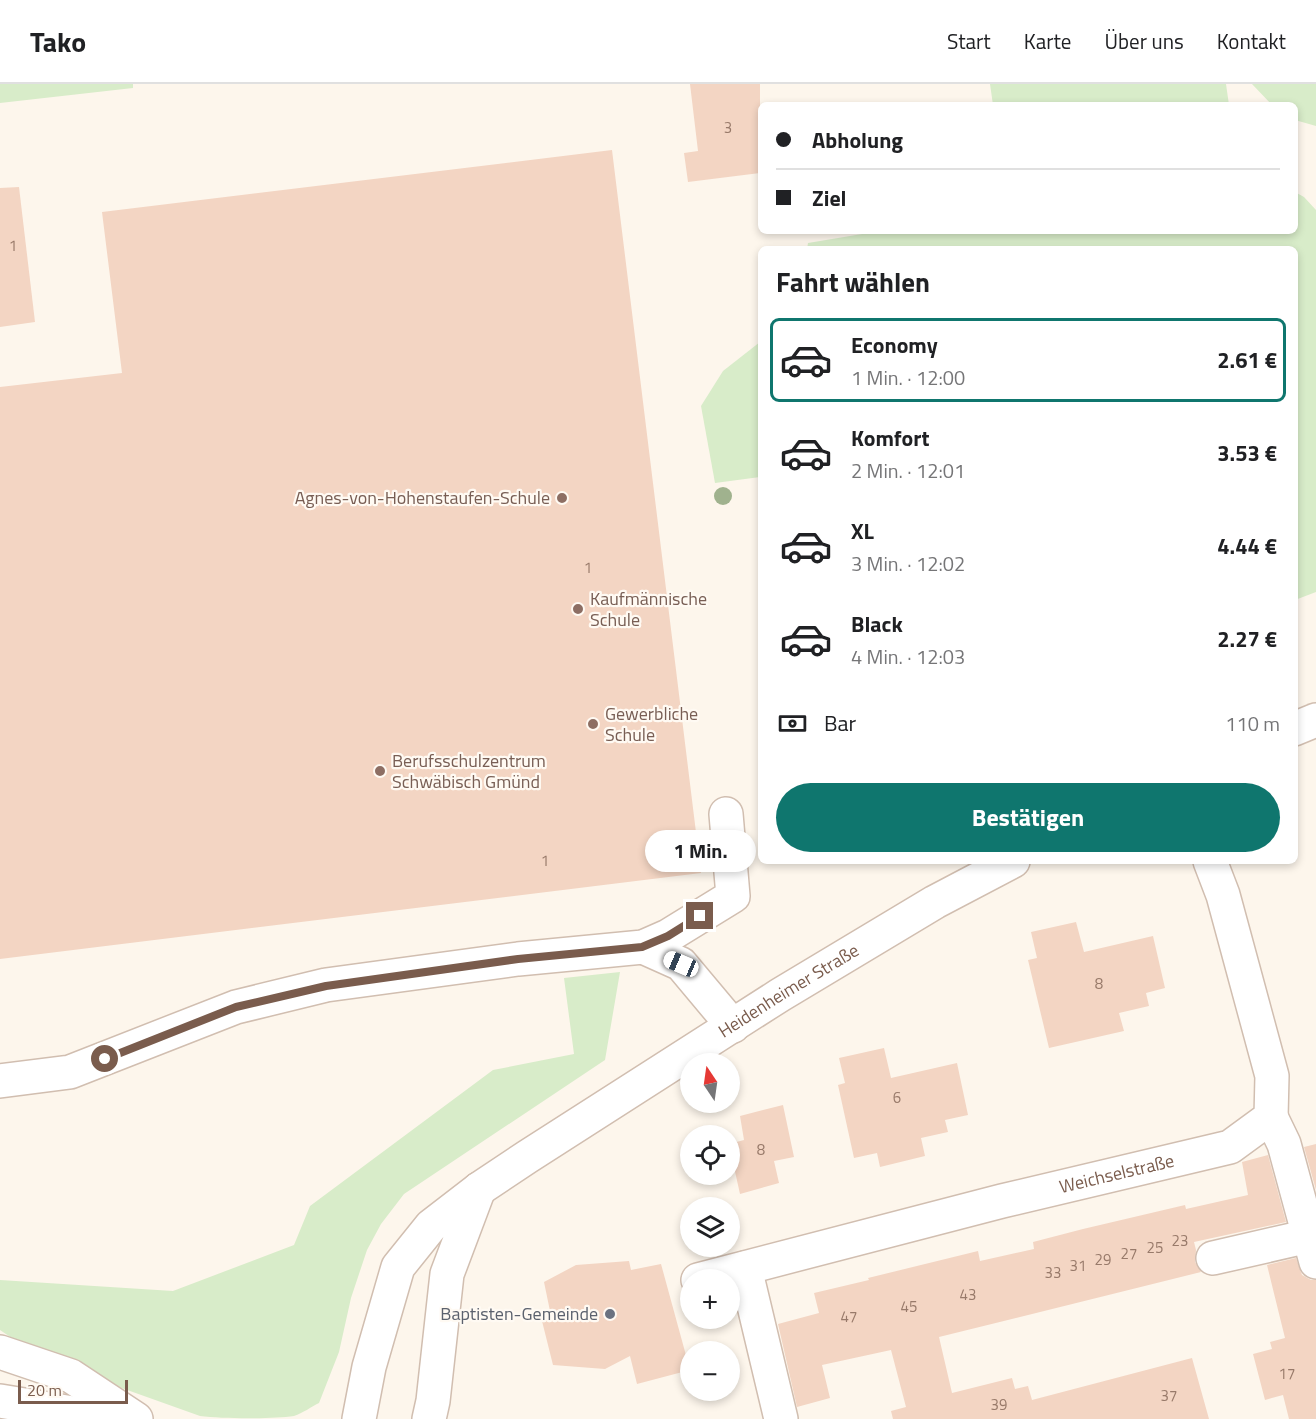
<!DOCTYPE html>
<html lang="de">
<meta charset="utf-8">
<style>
:root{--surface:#fff;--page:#f6f6f6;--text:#202124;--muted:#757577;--line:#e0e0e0;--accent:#0f766e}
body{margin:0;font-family:"Titillium Web",sans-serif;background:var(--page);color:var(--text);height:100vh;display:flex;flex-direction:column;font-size:22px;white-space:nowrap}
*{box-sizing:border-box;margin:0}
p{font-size:20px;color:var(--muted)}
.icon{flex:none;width:33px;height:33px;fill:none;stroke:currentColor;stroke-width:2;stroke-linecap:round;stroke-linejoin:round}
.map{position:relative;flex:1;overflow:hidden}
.sheet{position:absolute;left:758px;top:162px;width:540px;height:618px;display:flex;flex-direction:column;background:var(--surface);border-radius:9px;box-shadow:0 3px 9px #0003}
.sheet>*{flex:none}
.guide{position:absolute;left:758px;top:18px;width:540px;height:132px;border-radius:9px;box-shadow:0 3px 9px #0003;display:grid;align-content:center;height:132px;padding:0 18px;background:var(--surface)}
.needle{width:39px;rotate:347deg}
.tools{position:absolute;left:680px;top:969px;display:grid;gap:12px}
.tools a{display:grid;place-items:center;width:60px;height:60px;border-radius:50%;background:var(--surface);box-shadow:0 3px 9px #0003;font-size:30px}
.scale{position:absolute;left:18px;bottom:15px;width:110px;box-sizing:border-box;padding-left:6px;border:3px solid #7a5c4d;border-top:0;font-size:16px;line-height:21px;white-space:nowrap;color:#7a5c4d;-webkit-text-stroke:4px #fffaf3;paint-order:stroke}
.end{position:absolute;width:27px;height:27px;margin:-14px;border:8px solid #7a5c4d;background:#fff;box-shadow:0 0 0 3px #fff}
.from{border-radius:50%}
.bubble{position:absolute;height:42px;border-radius:21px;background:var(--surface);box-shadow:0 3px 9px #0003;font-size:20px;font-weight:700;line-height:42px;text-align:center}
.car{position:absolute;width:18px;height:36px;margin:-18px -9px;border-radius:8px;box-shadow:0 0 4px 2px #0007;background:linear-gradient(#fff 24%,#345 0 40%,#fff 0 76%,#345 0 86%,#fff 0)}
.guide b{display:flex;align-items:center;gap:21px;height:57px;font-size:22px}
.guide b+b{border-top:2px solid var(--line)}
.guide i{width:15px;height:15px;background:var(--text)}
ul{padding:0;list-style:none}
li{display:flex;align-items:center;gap:18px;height:84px;margin:0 12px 9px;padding:0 6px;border:3px solid transparent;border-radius:9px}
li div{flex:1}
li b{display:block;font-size:22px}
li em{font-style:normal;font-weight:700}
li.on{border-color:var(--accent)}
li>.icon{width:54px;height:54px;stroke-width:1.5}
h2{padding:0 18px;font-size:27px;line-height:72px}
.pay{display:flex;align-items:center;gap:15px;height:66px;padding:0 18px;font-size:22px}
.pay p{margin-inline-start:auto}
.cta{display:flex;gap:12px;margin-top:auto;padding:12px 18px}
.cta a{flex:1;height:69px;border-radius:36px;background:var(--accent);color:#fff;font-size:24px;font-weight:700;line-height:69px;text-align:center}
header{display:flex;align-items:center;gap:36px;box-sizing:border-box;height:84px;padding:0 30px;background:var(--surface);border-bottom:2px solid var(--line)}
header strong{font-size:28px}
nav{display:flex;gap:33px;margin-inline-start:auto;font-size:21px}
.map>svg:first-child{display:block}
.green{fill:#d8ecc9}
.building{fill:#f3d5c3}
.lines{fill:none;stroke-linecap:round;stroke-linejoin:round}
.minor-casing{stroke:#d1beb0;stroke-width:36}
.minor{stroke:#fff;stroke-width:33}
.tree{fill:#a0b28e}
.route{stroke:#7a5c4d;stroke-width:8}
.education-dot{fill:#8d6e63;stroke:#fffaf3;stroke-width:2}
.worship-dot{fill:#6b7280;stroke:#fffaf3;stroke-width:2}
.labels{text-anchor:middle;stroke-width:4.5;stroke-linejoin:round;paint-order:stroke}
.number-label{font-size:15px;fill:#987a6a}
.education-label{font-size:18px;fill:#785e54;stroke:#fffaf3;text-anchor:start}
.street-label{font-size:18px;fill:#7a5c4d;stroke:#fffaf3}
.worship-label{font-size:18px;fill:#5b616d;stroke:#fffaf3;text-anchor:end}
</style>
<header>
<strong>Tako</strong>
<nav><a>Start</a><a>Karte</a><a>Über uns</a><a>Kontakt</a></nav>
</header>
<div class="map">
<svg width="1316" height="1335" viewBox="0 0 1316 1335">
<rect width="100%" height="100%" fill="#fdf6ec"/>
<!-- green -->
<g class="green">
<polygon points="0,0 133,0 133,4 0,19"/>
<polygon points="990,0 1226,0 1229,21 993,21"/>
<polygon points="1252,0 1316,0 1316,42 1295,36 1294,21 1272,21"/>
<polygon points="1295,108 1304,113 1316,126 1316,508 1295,516 1294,165 807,165 808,159 880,147 1294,147"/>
<polygon points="760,258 760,393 715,399 701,322 723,287"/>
<path d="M620,888L605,976L404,1110L381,1140L367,1166L351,1214L339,1268L319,1319C311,1323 303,1329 294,1332C272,1335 224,1335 200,1332L46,1277L0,1246V1196L173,1207L294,1161L310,1122L493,986L574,970L564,894Z"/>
</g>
<!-- building -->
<g class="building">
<polygon points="690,0 760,0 760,89 688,98 684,69 698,67"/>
<polygon points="612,66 701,789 0,875 0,303 122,289 102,128"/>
<polygon points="19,103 35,238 0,243 0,104"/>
<polygon points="1076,838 1084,868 1153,852 1165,904 1146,909 1149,922 1119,929 1124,947 1049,964 1028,876 1037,874 1031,848"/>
<polygon points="884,964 891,994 957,979 968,1031 945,1036 948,1048 921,1054 925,1072 880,1083 877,1069 854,1074 838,1001 845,999 839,974"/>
<polygon points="783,1021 794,1073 774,1077 779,1099 740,1110 734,1083 729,1081 729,1060 744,1056 740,1032"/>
<polygon points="1316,1060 1316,1106 1304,1063"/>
<polygon points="1268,1071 1286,1138 1194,1158 1196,1166 1195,1178 1201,1188 939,1253 952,1309 1012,1294 1015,1305 1028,1302 1032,1316 1192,1274 1209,1335 893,1335 891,1327 906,1323 891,1266 822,1281 830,1314 797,1323 778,1240 819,1229 814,1209 869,1196 868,1194 978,1167 980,1177 1034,1165 1033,1158 1083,1145 1185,1121 1186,1125 1248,1111 1242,1078"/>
<polygon points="1296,1174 1302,1191 1311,1196 1316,1196 1316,1335 1289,1335 1283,1311 1265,1316 1253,1270 1272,1265 1270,1258 1285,1254 1267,1181"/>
<polygon points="629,1177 631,1186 661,1180 690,1286 637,1300 630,1272 605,1285 553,1281 541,1233 550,1227 544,1198 576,1181"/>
</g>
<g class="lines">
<defs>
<g id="minor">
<polyline points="1294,645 1316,636"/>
<polyline points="643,863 681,880 733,942"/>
<polyline points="0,997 70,988 236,923 326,901 518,875 643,863 668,852 733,812 726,730"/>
<polyline points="1271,1033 1284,1060 1316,1178"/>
<polyline points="1213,1174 1309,1152"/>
<polyline points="745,1184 781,1335"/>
<path id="s1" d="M698,1196L1002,1117L1230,1063L1271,1033L1272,992L1223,811L1210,777"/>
<polyline points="0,1268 71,1292 136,1335"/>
<polyline points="0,1317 109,1335"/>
<path id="s2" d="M359,1335L369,1283L398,1183L431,1142L479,1105L527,1073L780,911L935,818L1013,777"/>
<polyline points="429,1335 433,1317 447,1190 479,1105"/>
</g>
</defs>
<!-- minor casing -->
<use href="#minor" class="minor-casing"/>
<!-- minor -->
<use href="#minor" class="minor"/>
</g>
<!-- trees -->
<circle class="tree" cx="723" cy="412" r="9"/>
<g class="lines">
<!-- route -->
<polyline class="route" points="105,975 236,923 326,902 518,875 642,863 668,852 700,832"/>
</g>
<!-- markers -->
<g class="education-dot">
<circle cx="562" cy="414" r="6"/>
<circle cx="578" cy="525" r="6"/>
<circle cx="593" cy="640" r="6"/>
<circle cx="380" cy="687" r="6"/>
</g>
<circle class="worship-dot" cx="610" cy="1230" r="6"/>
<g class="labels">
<!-- number labels -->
<g class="number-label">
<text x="728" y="49">3</text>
<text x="13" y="167">1</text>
<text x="588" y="489">1</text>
<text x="545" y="782">1</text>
<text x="1099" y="905">8</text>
<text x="897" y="1019">6</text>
<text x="761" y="1071">8</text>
<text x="1180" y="1162">23</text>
<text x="1155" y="1169">25</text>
<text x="1129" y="1175">27</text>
<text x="1103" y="1181">29</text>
<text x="1078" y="1187">31</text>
<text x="1053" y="1194">33</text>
<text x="968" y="1216">43</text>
<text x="909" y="1228">45</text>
<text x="849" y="1238">47</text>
<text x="1287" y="1295">17</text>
<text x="1169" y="1317">37</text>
<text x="999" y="1326">39</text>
</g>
<!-- education labels -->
<g class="education-label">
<text x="550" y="420" text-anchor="end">Agnes-von-Hohenstaufen-Schule</text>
<text x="590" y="521">Kaufmännische<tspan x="590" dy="21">Schule</tspan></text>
<text x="605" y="636">Gewerbliche<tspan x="605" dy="21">Schule</tspan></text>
<text x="392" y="683">Berufsschulzentrum<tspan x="392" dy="21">Schwäbisch Gmünd</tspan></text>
</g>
<!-- street labels -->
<g class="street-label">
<text dy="6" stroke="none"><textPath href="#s2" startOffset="638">Heidenheimer Straße</textPath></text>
<text dy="6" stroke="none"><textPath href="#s1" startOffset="432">Weichselstraße</textPath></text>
</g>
<!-- worship labels -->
<g class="worship-label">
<text x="598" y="1236">Baptisten-Gemeinde</text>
</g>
</g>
</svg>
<div class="tools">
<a><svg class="needle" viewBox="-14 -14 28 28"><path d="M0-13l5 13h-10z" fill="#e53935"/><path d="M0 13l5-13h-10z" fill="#757577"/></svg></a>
<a><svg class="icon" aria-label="locate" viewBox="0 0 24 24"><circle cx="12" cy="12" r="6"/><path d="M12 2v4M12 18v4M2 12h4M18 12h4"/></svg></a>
<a><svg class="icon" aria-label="layers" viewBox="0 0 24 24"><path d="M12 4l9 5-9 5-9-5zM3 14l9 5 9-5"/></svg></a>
<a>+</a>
<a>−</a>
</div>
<div class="scale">20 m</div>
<i class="end from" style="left:105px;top:975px"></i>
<i class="end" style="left:700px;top:832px"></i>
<div class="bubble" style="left:645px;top:746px;width:111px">1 Min.</div>
<i class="car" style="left:681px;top:880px;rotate:293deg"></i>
<div class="guide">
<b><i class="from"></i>Abholung</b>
<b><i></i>Ziel</b>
</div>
<section class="sheet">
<h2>Fahrt wählen</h2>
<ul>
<li class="on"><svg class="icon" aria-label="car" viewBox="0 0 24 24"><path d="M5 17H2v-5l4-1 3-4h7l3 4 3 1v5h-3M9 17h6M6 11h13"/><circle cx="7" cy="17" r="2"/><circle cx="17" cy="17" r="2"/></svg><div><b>Economy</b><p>1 Min. · 12:00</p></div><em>2.61 €</em></li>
<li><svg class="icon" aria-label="car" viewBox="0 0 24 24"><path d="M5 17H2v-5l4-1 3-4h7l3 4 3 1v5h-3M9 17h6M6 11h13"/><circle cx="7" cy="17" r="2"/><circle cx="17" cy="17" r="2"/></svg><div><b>Komfort</b><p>2 Min. · 12:01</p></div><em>3.53 €</em></li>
<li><svg class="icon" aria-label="car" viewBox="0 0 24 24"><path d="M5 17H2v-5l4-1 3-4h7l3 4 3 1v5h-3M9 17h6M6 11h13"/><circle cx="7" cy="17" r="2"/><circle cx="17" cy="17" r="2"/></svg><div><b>XL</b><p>3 Min. · 12:02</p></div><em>4.44 €</em></li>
<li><svg class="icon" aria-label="car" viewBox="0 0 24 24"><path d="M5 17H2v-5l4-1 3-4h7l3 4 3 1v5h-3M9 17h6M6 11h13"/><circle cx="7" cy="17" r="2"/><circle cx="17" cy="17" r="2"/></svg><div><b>Black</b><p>4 Min. · 12:03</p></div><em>2.27 €</em></li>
</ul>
<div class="pay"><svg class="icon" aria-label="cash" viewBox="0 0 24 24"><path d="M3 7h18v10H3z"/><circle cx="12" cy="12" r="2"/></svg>Bar<p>110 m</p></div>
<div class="cta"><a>Bestätigen</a></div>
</section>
</div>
